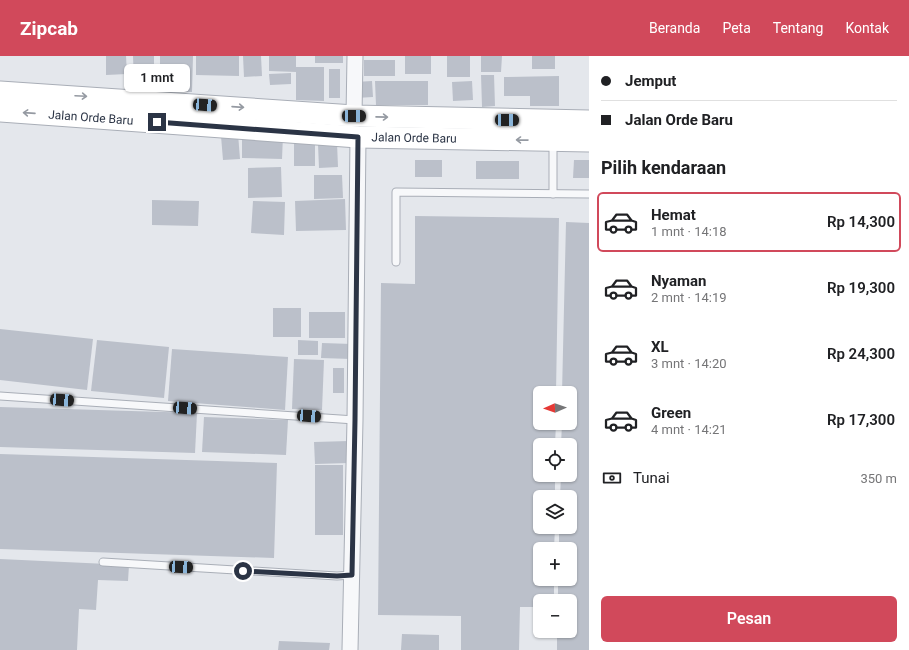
<!DOCTYPE html>
<html lang="id">
<meta charset="utf-8">
<style>
:root{--surface:#fff;--page:#f2f2f2;--text:#202124;--muted:#757577;--line:#e0e0e0;--accent:#d1495b}
body{margin:0;font-family:Roboto,sans-serif;background:var(--page);color:var(--text);height:100vh;display:flex;flex-direction:column;font-size:15px;white-space:nowrap}
*{box-sizing:border-box;margin:0}
p{font-size:13px;color:var(--muted)}
.icon{flex:none;width:22px;height:22px;fill:none;stroke:currentColor;stroke-width:2;stroke-linecap:round;stroke-linejoin:round}
.map{position:relative;flex:1;overflow:hidden}
.drawer{display:flex;flex-direction:column;background:var(--surface);width:320px}
.drawer>*{flex:none}
.guide{display:grid;align-content:center;height:88px;padding:0 12px;background:var(--surface)}
.needle{width:26px;rotate:268deg}
.controls{position:absolute;left:533px;top:330px;display:grid;gap:8px}
.controls a{display:grid;place-items:center;width:44px;height:44px;border-radius:6px;background:var(--surface);box-shadow:0 1px 3px #0004;font-size:20px}
.end{position:absolute;width:18px;height:18px;margin:-9px;border:5px solid #2b3445;background:#fff;box-shadow:0 0 0 2px #fff}
.from{border-radius:50%}
.bubble{position:absolute;height:28px;border-radius:6px;background:var(--surface);box-shadow:0 1px 3px #0004;font-size:13px;font-weight:600;line-height:28px;text-align:center}
.car{position:absolute;width:12px;height:24px;margin:-12px -6px;border-radius:5px;box-shadow:0 0 3px 1px #0007;background:linear-gradient(#222 24%,#8ab4d8 0 40%,#222 0 76%,#8ab4d8 0 86%,#222 0)}
.guide b{display:flex;align-items:center;gap:14px;height:38px;font-size:15px}
.guide b+b{border-top:1px solid var(--line)}
.guide i{width:10px;height:10px;background:var(--text)}
ul{padding:0;list-style:none}
li{display:flex;align-items:center;gap:12px;height:60px;margin:0 8px 6px;padding:0 4px;border:2px solid transparent;border-radius:6px}
li div{flex:1}
li b{display:block;font-size:15px}
li em{font-style:normal;font-weight:600}
li.active{border-color:var(--accent)}
li>.icon{width:36px;height:36px;stroke-width:1.5}
h2{padding:0 12px;font-size:18px;line-height:48px}
.pay{display:flex;align-items:center;gap:10px;height:44px;padding:0 12px;font-size:15px}
.pay p{margin-inline-start:auto}
.button{display:flex;gap:8px;margin-top:auto;padding:8px 12px}
.button a{flex:1;height:46px;border-radius:6px;background:var(--accent);color:#fff;font-size:16px;font-weight:600;line-height:46px;text-align:center}
header{display:flex;align-items:center;gap:24px;box-sizing:border-box;height:56px;padding:0 20px;background:var(--accent);color:#fff}
header strong{font-size:19px}
nav{display:flex;gap:22px;margin-inline-start:auto;font-size:14px}
main{display:flex;flex:1;min-height:0}
.map>svg:first-child{display:block}
.building{fill:#bbc0ca}
.lines{fill:none;stroke-linecap:round;stroke-linejoin:round}
.service-casing{stroke:#a9aeb7;stroke-width:9}
.minor-casing{stroke:#a9aeb7;stroke-width:17}
.secondary-casing{stroke:#a9aeb7;stroke-width:23}
.service{stroke:#f7f8fa;stroke-width:7}
.minor{stroke:#f7f8fa;stroke-width:15}
.secondary{stroke:#fff;stroke-width:21}
.oneway{stroke:#959aa2}
.route{stroke:#2b3445;stroke-width:5}
.labels{text-anchor:middle;stroke-width:3;stroke-linejoin:round;paint-order:stroke}
.street-label{font-size:12px;fill:#2b3445;stroke:#f4f6f9}
</style>
<header>
<strong>Zipcab</strong>
<nav><a>Beranda</a><a>Peta</a><a>Tentang</a><a>Kontak</a></nav>
</header>
<main>
<div class="map">
<svg width="589" height="594" viewBox="0 0 589 594">
<rect width="100%" height="100%" fill="#e4e7ec"/>
<!-- building -->
<g class="building">
<polygon points="106,0 126,0 127,18 106,19"/>
<polygon points="133,0 154,0 154,27 134,27"/>
<polygon points="160,0 193,0 192,36 178,36 178,19 160,19"/>
<polygon points="196,0 239,0 239,20 196,19"/>
<polygon points="243,0 261,0 262,20 244,21"/>
<polygon points="269,0 296,0 296,11 324,11 324,45 296,44 296,16 269,15"/>
<rect x="315" y="0" width="28" height="7"/>
<rect x="405" y="0" width="26" height="18"/>
<rect x="447" y="0" width="23" height="21"/>
<polygon points="481,0 502,0 501,16 481,16"/>
<rect x="532" y="0" width="23" height="13"/>
<rect x="364" y="4" width="31" height="16"/>
<rect x="329" y="13" width="11" height="29"/>
<polygon points="291,17 291,28 270,29 269,18"/>
<polygon points="481,19 494,19 495,50 482,51"/>
<polygon points="559,20 559,50 530,50 530,40 504,40 504,21"/>
<polygon points="372,25 373,41 356,42 355,26"/>
<polygon points="375,25 428,25 428,49 376,49"/>
<polygon points="472,25 473,44 453,45 452,26"/>
<polygon points="238,78 240,103 223,104 221,80"/>
<polygon points="242,78 283,79 282,103 242,102"/>
<rect x="294" y="84" width="21" height="26"/>
<polygon points="337,87 338,111 319,112 318,88"/>
<rect x="415" y="104" width="27" height="17"/>
<polygon points="574,104 589,104 589,122 573,122"/>
<rect x="476" y="105" width="43" height="18"/>
<polygon points="281,111 282,141 248,142 248,112"/>
<polygon points="314,119 342,119 343,142 314,143"/>
<polygon points="345,143 346,174 296,175 295,145"/>
<polygon points="152,144 199,145 198,170 152,169"/>
<polygon points="253,145 285,146 284,179 251,177"/>
<polygon points="415,160 559,162 556,337 540,337 540,367 556,367 555,389 540,389 540,419 555,419 555,441 540,441 540,471 555,471 554,493 540,493 540,523 554,523 554,545 540,545 540,551 520,551 519,594 461,594 461,560 378,559 381,227 415,228"/>
<polygon points="566,166 589,167 589,594 557,594 557,575 570,575 570,545 558,545 558,523 570,523 570,493 559,493 559,471 570,471 570,441 560,441 561,419 570,419 570,389 561,389 562,367 570,367 570,337 562,337"/>
<rect x="273" y="252" width="28" height="29"/>
<rect x="309" y="256" width="36" height="26"/>
<polygon points="0,273 93,283 87,334 0,324"/>
<polygon points="97,284 169,291 164,342 91,335"/>
<polygon points="298,284 318,285 318,299 298,299"/>
<polygon points="322,287 352,288 351,303 321,302"/>
<polygon points="172,293 288,301 285,354 168,345"/>
<polygon points="294,303 324,304 322,354 292,353"/>
<rect x="333" y="312" width="11" height="25"/>
<polygon points="0,351 197,357 195,397 0,391"/>
<polygon points="204,361 288,364 286,399 202,396"/>
<polygon points="349,385 349,407 315,408 314,386"/>
<polygon points="0,398 277,407 274,502 0,493"/>
<rect x="315" y="409" width="28" height="70"/>
<polygon points="0,503 129,509 128,525 98,524 96,554 79,553 77,594 0,594"/>
<polygon points="402,578 439,579 439,594 401,594"/>
<polygon points="279,585 330,587 329,594 278,594"/>
</g>
<g class="lines">
<defs>
<g id="service">
<polyline points="553,86 553,138"/>
<polyline points="396,206 396,136 589,138"/>
<polyline points="0,340 355,364"/>
<polyline points="103,506 337,520 352,519"/>
</g>
<g id="minor">
<polyline points="354,60 355,0"/>
<polyline points="350,594 355,364 358,81"/>
</g>
<g id="secondary">
<polyline points="0,36 354,60 589,65"/>
<path id="s1" d="M0,55L358,81L589,85"/>
</g>
</defs>
<!-- service casing -->
<use href="#service" class="service-casing"/>
<!-- minor casing -->
<use href="#minor" class="minor-casing"/>
<!-- secondary casing -->
<use href="#secondary" class="secondary-casing"/>
<!-- service -->
<use href="#service" class="service"/>
<!-- minor -->
<use href="#minor" class="minor"/>
<!-- secondary -->
<use href="#secondary" class="secondary"/>
</g>
<!-- one-way arrows -->
<defs><path id="oneway-shaft" d="M-6 0H5M1.5-3L5.5 0L1.5 3" fill="none" stroke-width="1.6" stroke-linecap="round" stroke-linejoin="round"/></defs>
<g class="oneway">
<use href="#oneway-shaft" transform="translate(81 40) rotate(3)"/>
<use href="#oneway-shaft" transform="translate(238 51) rotate(4)"/>
<use href="#oneway-shaft" transform="translate(29 57) rotate(-176)"/>
<use href="#oneway-shaft" transform="translate(382 61) rotate(1)"/>
<use href="#oneway-shaft" transform="translate(522 84) rotate(-179)"/>
</g>
<g class="lines">
<!-- route -->
<polyline class="route" points="157,66 358,81 355,364 352,519 337,520 243,515"/>
</g>
<g class="labels">
<!-- street labels -->
<g class="street-label">
<text dy="4" stroke="none"><textPath href="#s1" startOffset="91">Jalan Orde Baru</textPath></text>
<text dy="4" stroke="none"><textPath href="#s1" startOffset="415">Jalan Orde Baru</textPath></text>
</g>
</g>
</svg>
<div class="controls">
<a><svg class="needle" viewBox="-14 -14 28 28"><path d="M0-13l5 13h-10z" fill="#e53935"/><path d="M0 13l5-13h-10z" fill="#757577"/></svg></a>
<a><svg class="icon" aria-label="locate" viewBox="0 0 24 24"><circle cx="12" cy="12" r="6"/><path d="M12 2v4M12 18v4M2 12h4M18 12h4"/></svg></a>
<a><svg class="icon" aria-label="layers" viewBox="0 0 24 24"><path d="M12 4l9 5-9 5-9-5zM3 14l9 5 9-5"/></svg></a>
<a>+</a>
<a>−</a>
</div>
<i class="end from" style="left:243px;top:515px"></i>
<i class="end" style="left:157px;top:66px"></i>
<div class="bubble" style="left:124px;top:8px;width:66px">1 mnt</div>
<i class="car" style="left:205px;top:49px;rotate:94deg"></i>
<i class="car" style="left:354px;top:60px;rotate:91deg"></i>
<i class="car" style="left:507px;top:64px;rotate:91deg"></i>
<i class="car" style="left:62px;top:344px;rotate:94deg"></i>
<i class="car" style="left:185px;top:352px;rotate:94deg"></i>
<i class="car" style="left:309px;top:360px;rotate:94deg"></i>
<i class="car" style="left:181px;top:511px;rotate:93deg"></i>
</div>
<section class="drawer">
<div class="guide">
<b><i class="from"></i>Jemput</b>
<b><i></i>Jalan Orde Baru</b>
</div>
<h2>Pilih kendaraan</h2>
<ul>
<li class="active"><svg class="icon" aria-label="car" viewBox="0 0 24 24"><path d="M5 17H2v-5l4-1 3-4h7l3 4 3 1v5h-3M9 17h6M6 11h13"/><circle cx="7" cy="17" r="2"/><circle cx="17" cy="17" r="2"/></svg><div><b>Hemat</b><p>1 mnt · 14:18</p></div><em>Rp 14,300</em></li>
<li><svg class="icon" aria-label="car" viewBox="0 0 24 24"><path d="M5 17H2v-5l4-1 3-4h7l3 4 3 1v5h-3M9 17h6M6 11h13"/><circle cx="7" cy="17" r="2"/><circle cx="17" cy="17" r="2"/></svg><div><b>Nyaman</b><p>2 mnt · 14:19</p></div><em>Rp 19,300</em></li>
<li><svg class="icon" aria-label="car" viewBox="0 0 24 24"><path d="M5 17H2v-5l4-1 3-4h7l3 4 3 1v5h-3M9 17h6M6 11h13"/><circle cx="7" cy="17" r="2"/><circle cx="17" cy="17" r="2"/></svg><div><b>XL</b><p>3 mnt · 14:20</p></div><em>Rp 24,300</em></li>
<li><svg class="icon" aria-label="car" viewBox="0 0 24 24"><path d="M5 17H2v-5l4-1 3-4h7l3 4 3 1v5h-3M9 17h6M6 11h13"/><circle cx="7" cy="17" r="2"/><circle cx="17" cy="17" r="2"/></svg><div><b>Green</b><p>4 mnt · 14:21</p></div><em>Rp 17,300</em></li>
</ul>
<div class="pay"><svg class="icon" aria-label="cash" viewBox="0 0 24 24"><path d="M3 7h18v10H3z"/><circle cx="12" cy="12" r="2"/></svg>Tunai<p>350 m</p></div>
<div class="button"><a>Pesan</a></div>
</section>
</main>
